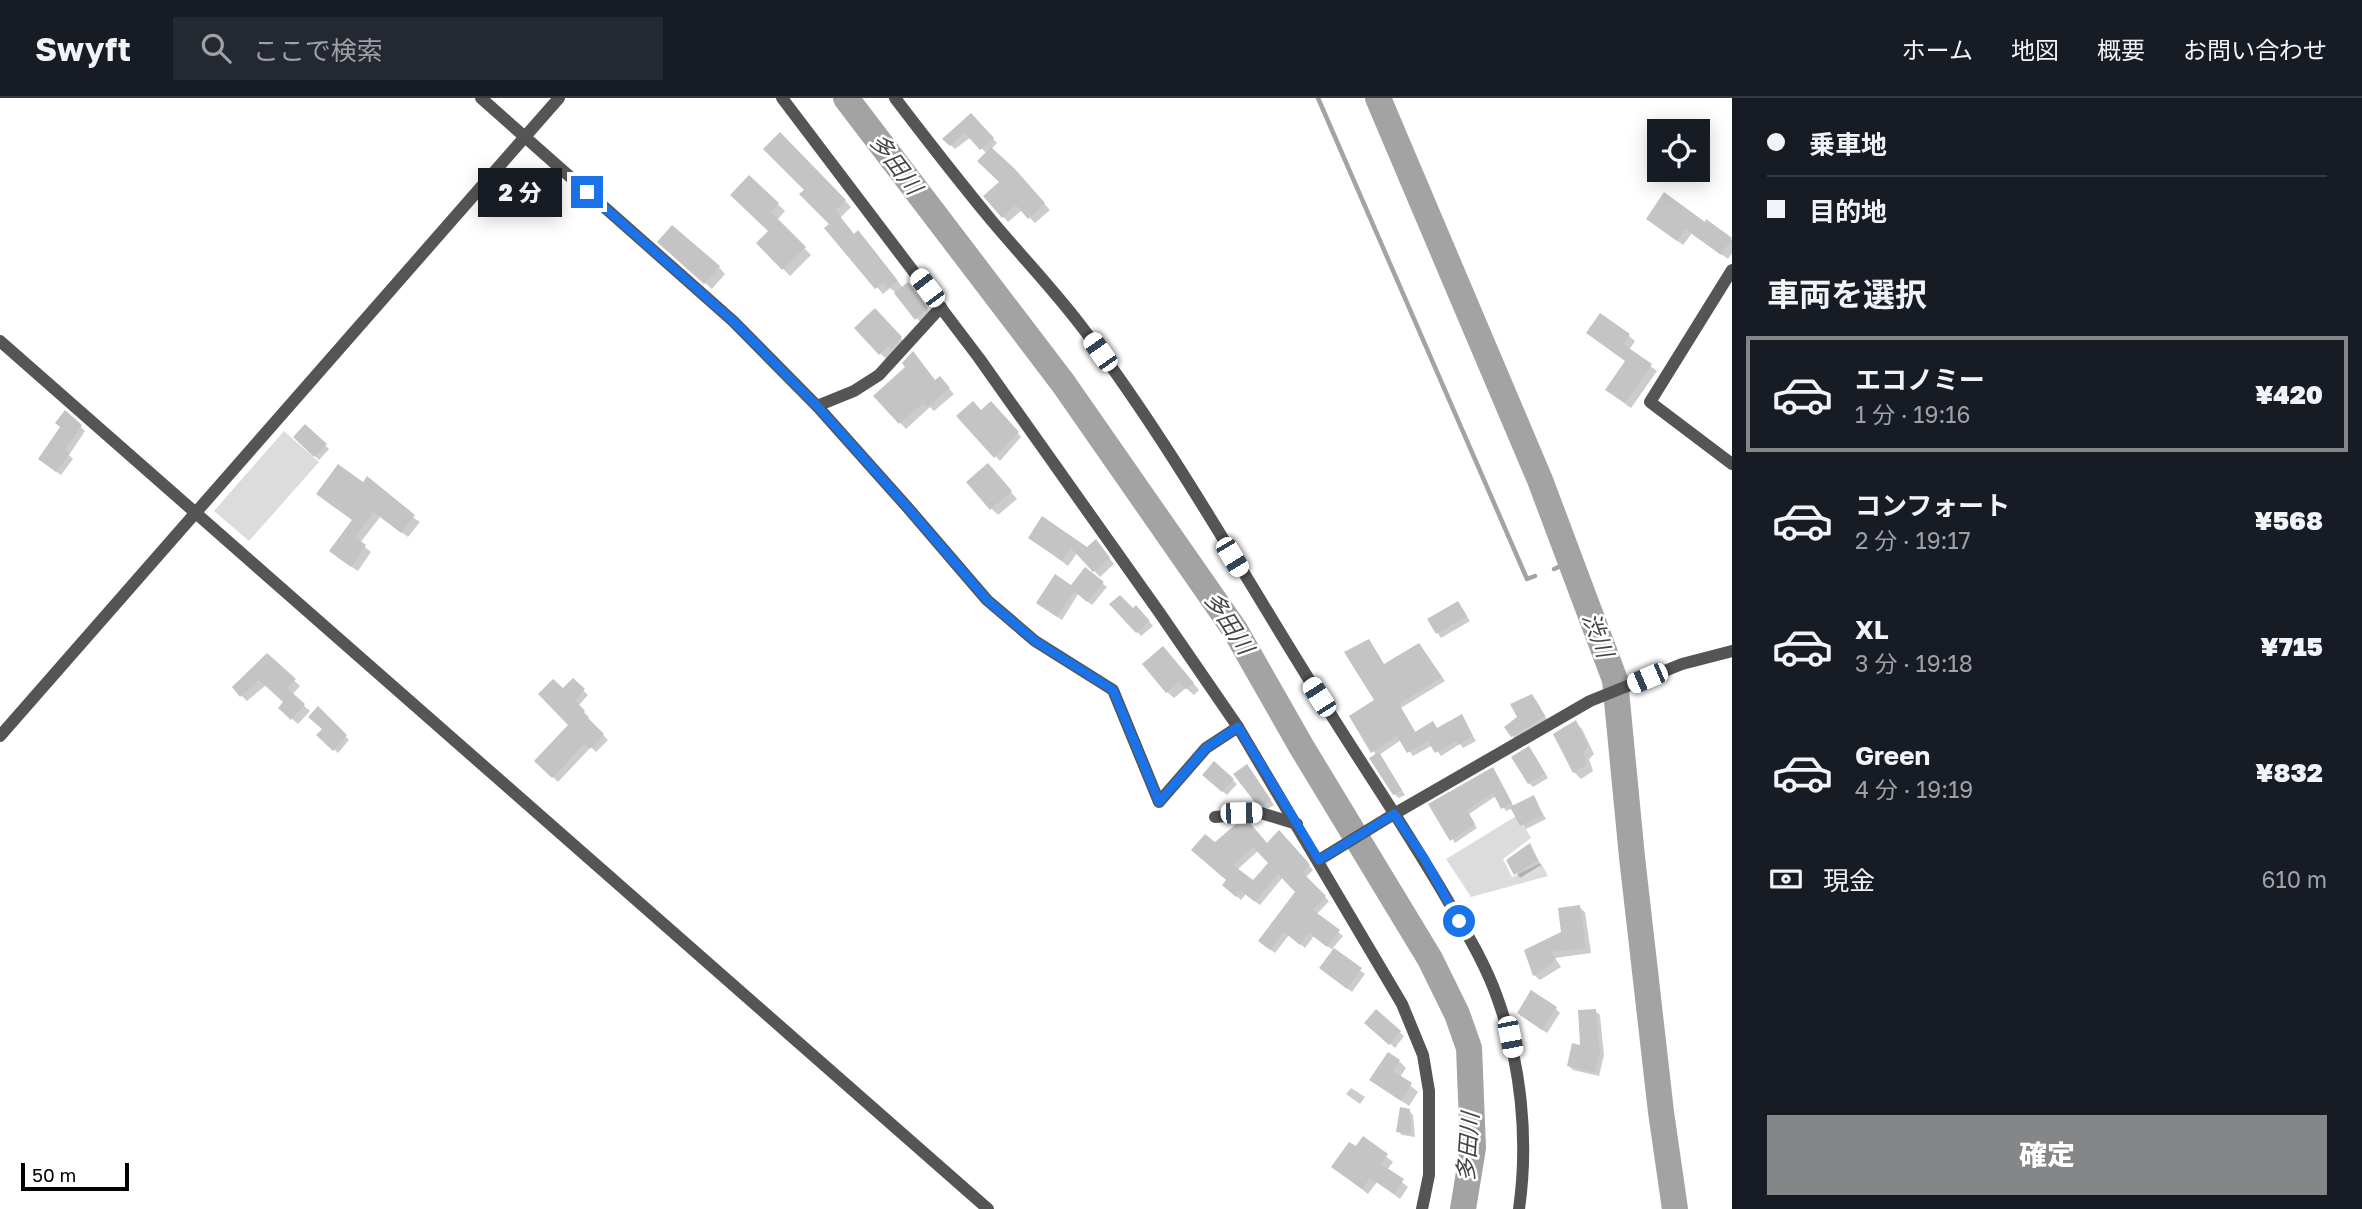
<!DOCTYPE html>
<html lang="ja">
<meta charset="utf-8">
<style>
:root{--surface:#171b24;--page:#242831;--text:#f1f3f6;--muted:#9ea1a6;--line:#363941;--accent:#858687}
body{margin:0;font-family:"Golos Text","Noto Sans JP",sans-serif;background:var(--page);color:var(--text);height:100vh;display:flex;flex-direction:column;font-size:26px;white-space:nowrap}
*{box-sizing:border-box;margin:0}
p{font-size:23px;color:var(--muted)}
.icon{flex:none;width:38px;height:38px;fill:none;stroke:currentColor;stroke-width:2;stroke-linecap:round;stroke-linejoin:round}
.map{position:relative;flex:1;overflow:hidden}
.details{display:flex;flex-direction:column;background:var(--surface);width:630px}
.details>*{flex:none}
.guide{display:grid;align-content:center;height:154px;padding:0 35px;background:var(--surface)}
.fabs{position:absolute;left:1647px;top:21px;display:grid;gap:14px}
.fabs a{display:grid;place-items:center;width:63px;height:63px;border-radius:0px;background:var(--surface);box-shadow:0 4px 18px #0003;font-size:35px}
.scale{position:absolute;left:21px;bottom:18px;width:108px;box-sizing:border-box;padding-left:7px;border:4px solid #000;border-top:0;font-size:19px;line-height:24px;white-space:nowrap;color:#000;-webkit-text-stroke:5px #fff;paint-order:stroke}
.end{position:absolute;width:32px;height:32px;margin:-16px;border:9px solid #1a73e8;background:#fff;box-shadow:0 0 0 4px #fff}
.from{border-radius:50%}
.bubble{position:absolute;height:49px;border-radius:0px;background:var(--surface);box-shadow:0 4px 18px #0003;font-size:23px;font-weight:800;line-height:49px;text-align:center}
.car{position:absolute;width:21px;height:42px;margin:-21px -10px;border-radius:9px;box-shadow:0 0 5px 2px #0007;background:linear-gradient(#fff 24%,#345 0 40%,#fff 0 76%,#345 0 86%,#fff 0)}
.guide b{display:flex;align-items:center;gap:24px;height:66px;font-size:26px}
.guide b+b{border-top:2px solid var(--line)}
.guide i{width:18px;height:18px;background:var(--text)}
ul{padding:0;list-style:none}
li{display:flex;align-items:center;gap:21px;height:116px;margin:0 14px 10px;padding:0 21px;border:4px solid transparent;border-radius:0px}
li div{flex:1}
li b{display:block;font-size:26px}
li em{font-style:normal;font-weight:800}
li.on{border-color:var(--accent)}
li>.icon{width:63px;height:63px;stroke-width:1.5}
h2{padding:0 35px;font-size:32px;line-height:84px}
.pay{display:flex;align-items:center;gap:18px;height:77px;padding:0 35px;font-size:26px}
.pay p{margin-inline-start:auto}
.action{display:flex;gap:14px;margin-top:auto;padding:14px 35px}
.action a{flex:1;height:80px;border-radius:0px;background:var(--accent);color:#fff;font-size:28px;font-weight:800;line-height:80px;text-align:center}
header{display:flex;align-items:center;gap:42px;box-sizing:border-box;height:98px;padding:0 35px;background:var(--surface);border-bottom:2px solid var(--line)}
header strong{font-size:33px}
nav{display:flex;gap:38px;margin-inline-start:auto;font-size:24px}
.search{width:490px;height:63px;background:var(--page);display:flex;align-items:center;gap:18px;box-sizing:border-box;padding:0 24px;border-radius:0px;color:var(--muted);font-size:26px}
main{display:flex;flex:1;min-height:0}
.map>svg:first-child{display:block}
.green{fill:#dcdcdc}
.shadow{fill:#0003;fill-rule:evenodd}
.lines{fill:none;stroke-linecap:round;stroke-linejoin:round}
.stream{stroke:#a3a3a3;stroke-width:4.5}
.river{stroke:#a3a3a3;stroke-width:26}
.building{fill:#c4c4c4;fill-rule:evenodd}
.minor{stroke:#555;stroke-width:12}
.route{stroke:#1a73e8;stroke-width:9}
.labels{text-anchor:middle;stroke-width:5;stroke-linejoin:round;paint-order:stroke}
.water-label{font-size:23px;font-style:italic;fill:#444;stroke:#fff}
</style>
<header>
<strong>Swyft</strong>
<div class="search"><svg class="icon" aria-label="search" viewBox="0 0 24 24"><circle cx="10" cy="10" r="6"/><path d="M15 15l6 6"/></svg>ここで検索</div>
<nav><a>ホーム</a><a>地図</a><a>概要</a><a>お問い合わせ</a></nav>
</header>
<main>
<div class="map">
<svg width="1732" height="1111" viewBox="0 0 1732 1111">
<rect width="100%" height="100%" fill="#fff"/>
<!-- green -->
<g class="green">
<polygon points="284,333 319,364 249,443 214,413"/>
<polygon points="1518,717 1531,740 1503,761 1512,779 1541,765 1548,778 1471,799 1446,761"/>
</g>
<!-- shadow -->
<g class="shadow">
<polygon points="971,17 997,45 991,51 1020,79 1050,112 1035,125 1022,112 1008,124 995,110 1002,84 987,56 971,39 955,51 944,41"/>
<polygon points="780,36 851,109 840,120 854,138 865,141 903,190 912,190 931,215 921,225 896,195 890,190 883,196 826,131 831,127 806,92"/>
<polygon points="749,79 785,113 777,122 811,157 790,178 758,145 771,133"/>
<polygon points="1707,124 1732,142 1732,155 1728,161 1692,135 1683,147 1654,126 1705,126"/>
<polygon points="666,151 719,169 725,176 712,191"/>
<polygon points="1600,217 1629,238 1635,243 1629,252 1657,273 1631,310 1613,297 1627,264 1588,235"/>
<polygon points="882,219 907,247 887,262 856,231"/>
<polygon points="936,284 945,286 954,296 934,313 930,309 906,331 876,298"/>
<polygon points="991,305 1021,339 1000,363 958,318 981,314"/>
<polygon points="65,314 85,333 69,357 73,361 61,377 44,365 62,330"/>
<polygon points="305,328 329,351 319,362 295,339"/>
<polygon points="339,369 420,424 408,439 380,419 360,445 371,454 358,473 337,459 353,423"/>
<polygon points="994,375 1017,401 998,417 991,410"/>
<polygon points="1030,439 1087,451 1101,449 1114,466 1100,479 1077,455 1068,468"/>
<polygon points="1102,485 1107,489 1092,507 1078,496 1062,522 1043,509 1072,489"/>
<polygon points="1112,506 1133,513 1136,510 1153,528 1141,538"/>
<polygon points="1462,510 1470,523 1441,540 1429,522"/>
<polygon points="1419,547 1445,583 1401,610 1416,635 1433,625 1438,631 1461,619 1476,643 1463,650 1460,646 1441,658 1433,647 1413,658 1401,642 1379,657 1405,697 1399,700 1394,696 1376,657 1351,619 1376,603 1384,567"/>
<polygon points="267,557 300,588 292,597 310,613 298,626 280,610 285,605 266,587 247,603 234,590"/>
<polygon points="1170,558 1199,592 1194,597 1186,590 1174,600 1167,594"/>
<polygon points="573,583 588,597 578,608 589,619 587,621 608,642 596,654 591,649 558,684 537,663 571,627 563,593"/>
<polygon points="1536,602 1548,623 1516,642 1512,637"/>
<polygon points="318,610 349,642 338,655 319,637 324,631"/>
<polygon points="1575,624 1582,631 1594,656 1589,661 1593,673 1581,681 1574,674"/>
<polygon points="1533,655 1548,680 1533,689 1529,685"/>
<polygon points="1214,665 1237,686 1227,697 1204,677"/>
<polygon points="1493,671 1514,709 1533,700 1546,721 1526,731 1513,710 1506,713 1496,698 1469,716 1477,730 1455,745 1431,707"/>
<polygon points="1251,672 1274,707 1269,710 1263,710 1258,705"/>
<path d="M1283,738L1313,772L1305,780L1329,803L1317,816L1343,838L1332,851L1365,876L1352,894L1325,874L1334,853L1314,838L1305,850L1289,837L1275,855L1264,847L1297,794L1283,779L1260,807L1246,796L1241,802L1228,791V782L1215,746L1268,747ZM1259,752L1270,765L1254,785L1237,772Z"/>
<polygon points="1530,747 1541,767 1520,780 1509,763"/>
<polygon points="1579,809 1585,814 1591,855 1555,860 1561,869 1540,882 1534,877"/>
<polygon points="1556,911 1560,915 1547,935 1523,919"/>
<polygon points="1595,913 1600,917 1604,957 1599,978 1573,972 1569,968 1582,949"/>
<polygon points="1377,914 1404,938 1395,950 1371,929"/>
<polygon points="1399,963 1406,970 1400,979 1418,994 1409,1008 1372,982"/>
<polygon points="1351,990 1365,999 1360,1006 1346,996"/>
<polygon points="1409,1013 1413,1017 1415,1039 1402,1037 1398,1033"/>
<polygon points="1364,1041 1393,1064 1387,1072 1408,1089 1400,1101 1377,1084 1368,1096 1333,1069 1356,1051"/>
</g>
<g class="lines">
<!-- stream -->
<g class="stream">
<polyline points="1318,0 1527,481 1535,478"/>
<polyline points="1554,471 1572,463"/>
</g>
<!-- river -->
<g class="river">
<polyline points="846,0 1063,285 1235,532 1301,648 1430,861 1457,916 1469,950 1473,1050 1463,1111"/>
<polyline points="1378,0 1540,382 1615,582 1632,759 1661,1014 1675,1111"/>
</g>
</g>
<!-- building -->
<g class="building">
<polygon points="971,15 994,40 980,52 965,35 950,48 942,41"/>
<polygon points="780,34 846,102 835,112 854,136 858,132 898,183 888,190 883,185 875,191 824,130 829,126 799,96 804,92 763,51"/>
<polygon points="991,49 1015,71 1045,105 1028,121 1016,107 1002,120 983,98 999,84 977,63"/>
<polygon points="749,77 779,105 771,114 806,149 782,172 756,145 768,133 730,97"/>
<polygon points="1664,94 1705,124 1706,121 1732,140 1721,157 1685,131 1677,143 1646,121"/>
<polygon points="672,127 720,168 704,186 657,144"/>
<polygon points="908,184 928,210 915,222 894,195"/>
<polygon points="875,210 902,239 891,251 888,248 879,257 854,230"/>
<polygon points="1600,215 1630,236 1623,246 1652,266 1625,305 1605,292 1625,263 1586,235"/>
<polygon points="913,253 935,282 940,278 950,290 927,309 923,305 899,326 873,298 905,269 902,265"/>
<polygon points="973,303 981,312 991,303 1019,334 994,360 956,318"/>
<polygon points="65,312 82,327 65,352 70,355 56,374 38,361 60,329 55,325"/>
<polygon points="305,326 327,346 314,359 293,339"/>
<polygon points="988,365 1012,393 990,412 966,384"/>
<polygon points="338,366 363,384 367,378 415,417 401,435 374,414 355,439 366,447 351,469 329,453 352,422 316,396"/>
<polygon points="1042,418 1087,449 1096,441 1110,460 1093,474 1071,450 1062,463 1028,440"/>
<polygon points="1085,469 1104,484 1087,504 1074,493 1057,519 1036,505 1055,476 1071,487"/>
<polygon points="1120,497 1133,510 1136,507 1150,523 1136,535 1109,506"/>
<polygon points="1458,503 1467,518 1436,536 1427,521"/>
<polygon points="1369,541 1384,566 1419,545 1442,579 1399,606 1415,634 1433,623 1437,630 1462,616 1473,638 1458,647 1456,643 1435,655 1428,643 1407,655 1397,638 1371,655 1349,618 1374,602 1344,554"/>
<polygon points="1163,548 1194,585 1186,591 1179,584 1166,595 1142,566"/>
<polygon points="267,555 296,581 287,590 305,606 291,622 278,610 283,604 259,582 240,599 232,589"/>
<polygon points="573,580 585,591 575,602 585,613 583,615 604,636 590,651 585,645 552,680 534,663 568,627 538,596 553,581 563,590"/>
<polygon points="1532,596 1545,618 1511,639 1504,629 1517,619 1510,606"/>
<polygon points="318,608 347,637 333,653 316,637 322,631 308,619"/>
<polygon points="1576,622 1588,649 1583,654 1587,666 1573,675 1553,636"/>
<polygon points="1529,648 1545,675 1528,686 1511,659"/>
<polygon points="1379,654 1402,692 1393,697 1369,660"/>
<polygon points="1214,663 1234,681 1222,694 1202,677"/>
<polygon points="1247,666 1271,702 1264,707 1257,707 1233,676"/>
<polygon points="1493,669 1512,705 1501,711 1493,695 1467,712 1475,726 1450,743 1428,706"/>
<polygon points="1534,697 1543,717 1520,728 1510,709"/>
<path d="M1250,725L1267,745L1279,732L1307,763L1310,767L1302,774L1326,798L1313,812L1340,832L1327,849L1309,835L1300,847L1284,834L1270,852L1258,843L1295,794L1278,776L1255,804L1241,793L1236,799L1222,787L1226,782L1191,752L1205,736L1215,744L1236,726ZM1253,749L1268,765L1253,782L1233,767Z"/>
<polygon points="1530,745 1538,762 1514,777 1506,762"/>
<polygon points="1580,807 1586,850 1551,854 1556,862 1533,878 1524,852 1561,834 1558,810"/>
<polygon points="1334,850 1362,870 1347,891 1319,870"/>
<polygon points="1531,892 1557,909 1542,932 1517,915"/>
<polygon points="1376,911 1401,933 1389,947 1364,925"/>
<polygon points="1596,911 1599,951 1601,951 1595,975 1567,968 1572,945 1580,947 1578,912"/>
<polygon points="1388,954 1400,962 1393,973 1412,985 1401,1003 1369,982"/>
<polygon points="1400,1009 1410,1011 1411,1036 1396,1034"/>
<polygon points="1363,1038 1388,1056 1381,1066 1404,1081 1394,1096 1370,1080 1362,1091 1331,1069 1349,1044 1356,1048"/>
</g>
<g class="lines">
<!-- minor -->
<g class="minor">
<polyline points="481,0 733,223 817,308 908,410 987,502 1035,543 1113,592 1159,704 1206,650 1238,629"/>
<polyline points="782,0 979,260 1159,514 1238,629 1402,906 1423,957 1429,993 1429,1077 1422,1111"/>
<path d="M895,0C927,42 959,83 992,123C1023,160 1057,195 1085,233C1178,356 1252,493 1335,623C1376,688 1419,751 1456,817C1471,843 1487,870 1497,899C1521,965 1529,1041 1519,1111"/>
<polyline points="1732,172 1650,304 1732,366"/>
<polyline points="0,243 988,1111"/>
<polyline points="817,308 854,293 879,277 941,209"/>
<polyline points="0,638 559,0"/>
<polyline points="1215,719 1261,715 1297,726"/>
<polyline points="1319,762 1394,716 1590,603 1682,566 1732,553"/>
</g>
</g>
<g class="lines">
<!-- route -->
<polyline class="route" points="587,94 733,223 817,308 908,410 987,502 1035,543 1113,592 1159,704 1206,650 1238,629 1319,762 1394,716 1424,760 1459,823"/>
</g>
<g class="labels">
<!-- water labels -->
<g class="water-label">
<text transform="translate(896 66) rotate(53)" y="8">多田川</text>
<text transform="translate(1229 525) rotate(57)" y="8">多田川</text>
<text transform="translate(1598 537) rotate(69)" y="8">渋川</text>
<text transform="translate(1468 1049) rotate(-86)" y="8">多田川</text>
</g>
</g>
</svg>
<div class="fabs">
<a><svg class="icon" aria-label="locate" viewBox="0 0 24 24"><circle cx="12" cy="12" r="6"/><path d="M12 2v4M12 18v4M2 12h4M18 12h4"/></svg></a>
</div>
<div class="scale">50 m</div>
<i class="end from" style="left:1459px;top:823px"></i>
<i class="end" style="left:587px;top:94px"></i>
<div class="bubble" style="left:478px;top:70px;width:84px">2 分</div>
<i class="car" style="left:927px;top:190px;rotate:323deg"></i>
<i class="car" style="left:1100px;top:254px;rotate:325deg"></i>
<i class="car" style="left:1232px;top:459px;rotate:149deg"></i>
<i class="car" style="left:1647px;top:580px;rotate:247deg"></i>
<i class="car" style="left:1319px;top:599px;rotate:327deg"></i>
<i class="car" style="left:1241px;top:715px;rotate:89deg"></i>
<i class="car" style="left:1510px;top:939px;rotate:169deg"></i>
</div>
<section class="details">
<div class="guide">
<b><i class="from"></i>乗車地</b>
<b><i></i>目的地</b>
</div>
<h2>車両を選択</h2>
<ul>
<li class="on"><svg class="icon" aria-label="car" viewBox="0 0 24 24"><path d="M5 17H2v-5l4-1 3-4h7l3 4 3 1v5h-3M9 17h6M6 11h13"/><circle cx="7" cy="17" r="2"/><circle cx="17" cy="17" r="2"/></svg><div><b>エコノミー</b><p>1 分 · 19:16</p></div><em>¥420</em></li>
<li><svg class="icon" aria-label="car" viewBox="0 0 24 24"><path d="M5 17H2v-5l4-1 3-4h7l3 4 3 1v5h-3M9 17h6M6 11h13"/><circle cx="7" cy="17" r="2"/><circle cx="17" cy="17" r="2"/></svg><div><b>コンフォート</b><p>2 分 · 19:17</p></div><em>¥568</em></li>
<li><svg class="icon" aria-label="car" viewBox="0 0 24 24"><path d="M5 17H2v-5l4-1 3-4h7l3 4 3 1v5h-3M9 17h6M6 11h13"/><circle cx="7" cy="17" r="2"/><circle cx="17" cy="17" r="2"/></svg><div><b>XL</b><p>3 分 · 19:18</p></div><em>¥715</em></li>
<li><svg class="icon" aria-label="car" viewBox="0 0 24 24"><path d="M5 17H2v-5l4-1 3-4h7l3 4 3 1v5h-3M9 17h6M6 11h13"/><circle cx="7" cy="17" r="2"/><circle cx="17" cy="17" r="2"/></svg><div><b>Green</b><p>4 分 · 19:19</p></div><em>¥832</em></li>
</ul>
<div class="pay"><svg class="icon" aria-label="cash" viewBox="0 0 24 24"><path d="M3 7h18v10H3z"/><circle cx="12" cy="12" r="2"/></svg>現金<p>610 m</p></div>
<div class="action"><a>確定</a></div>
</section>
</main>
